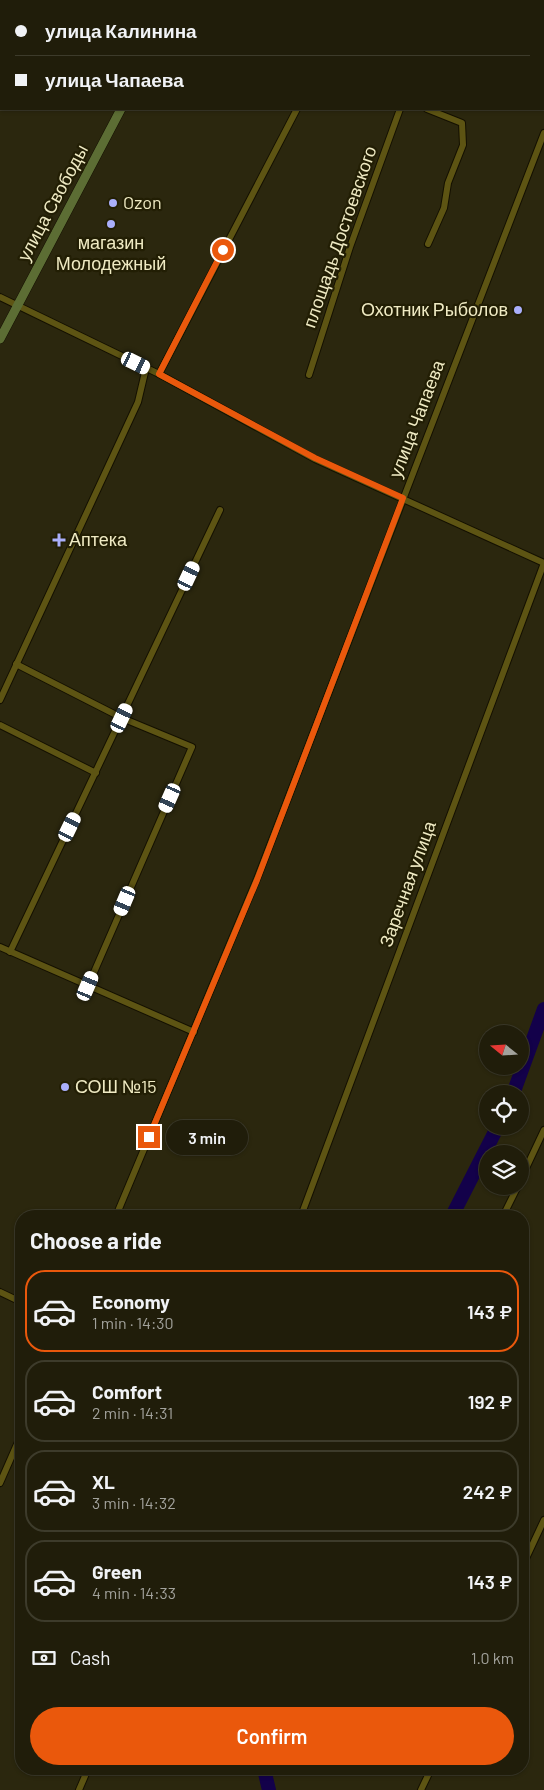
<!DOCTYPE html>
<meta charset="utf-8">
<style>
:root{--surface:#201d0a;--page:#282613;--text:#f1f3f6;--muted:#a2a29c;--line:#3d3b2b;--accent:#ea580c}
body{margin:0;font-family:Barlow,sans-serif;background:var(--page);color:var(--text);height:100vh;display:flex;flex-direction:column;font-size:19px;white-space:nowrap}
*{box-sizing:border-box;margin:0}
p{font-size:16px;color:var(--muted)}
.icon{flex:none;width:28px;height:28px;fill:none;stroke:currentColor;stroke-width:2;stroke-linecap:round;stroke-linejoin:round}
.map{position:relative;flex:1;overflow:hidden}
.drawer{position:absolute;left:15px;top:1210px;width:514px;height:565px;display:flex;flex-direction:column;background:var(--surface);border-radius:20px;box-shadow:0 1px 4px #0004,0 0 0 1px var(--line)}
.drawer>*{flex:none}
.guide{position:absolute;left:0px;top:0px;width:545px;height:110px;box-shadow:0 1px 4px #0004,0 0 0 1px var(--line);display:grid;align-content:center;height:110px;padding:0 15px;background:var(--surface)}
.needle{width:32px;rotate:288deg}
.tools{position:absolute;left:479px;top:1025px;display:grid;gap:10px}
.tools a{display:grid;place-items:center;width:50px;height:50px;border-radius:50%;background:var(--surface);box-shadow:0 1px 4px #0004,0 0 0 1px var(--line);font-size:25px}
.end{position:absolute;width:22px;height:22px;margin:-11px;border:6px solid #ea580c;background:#fff;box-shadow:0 0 0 2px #fff}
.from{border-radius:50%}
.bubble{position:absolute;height:35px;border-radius:18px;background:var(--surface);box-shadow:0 1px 4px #0004,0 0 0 1px var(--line);font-size:16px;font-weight:600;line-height:35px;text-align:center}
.car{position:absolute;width:15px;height:30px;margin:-15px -8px;border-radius:6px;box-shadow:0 0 4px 1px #0007;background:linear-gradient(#fff 24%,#345 0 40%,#fff 0 76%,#345 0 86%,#fff 0)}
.guide b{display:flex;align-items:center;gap:18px;height:48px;font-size:19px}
.guide b+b{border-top:1px solid var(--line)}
.guide i{width:12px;height:12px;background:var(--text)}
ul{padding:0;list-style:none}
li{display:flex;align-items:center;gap:15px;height:82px;margin:0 10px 8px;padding:0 5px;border:2px solid var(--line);border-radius:20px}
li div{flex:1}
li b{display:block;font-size:19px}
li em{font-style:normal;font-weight:600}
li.on{border-color:var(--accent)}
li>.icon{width:45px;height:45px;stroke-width:1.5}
h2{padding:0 15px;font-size:22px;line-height:60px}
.pay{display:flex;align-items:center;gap:12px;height:55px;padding:0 15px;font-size:19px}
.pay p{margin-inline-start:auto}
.cta{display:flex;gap:10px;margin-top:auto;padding:10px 15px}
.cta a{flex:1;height:58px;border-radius:30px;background:var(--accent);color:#fff;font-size:20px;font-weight:600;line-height:58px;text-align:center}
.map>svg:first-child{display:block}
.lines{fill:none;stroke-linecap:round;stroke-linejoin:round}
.river{stroke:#13014a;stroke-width:14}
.street-casing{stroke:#141000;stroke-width:8}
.secondary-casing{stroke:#141000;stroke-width:10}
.street{stroke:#5d5413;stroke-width:6}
.secondary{stroke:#5c6d34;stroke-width:9}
.route{stroke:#ea580c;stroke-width:6}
.poi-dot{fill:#aaaffb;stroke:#221e04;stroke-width:2}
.labels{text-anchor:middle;stroke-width:4.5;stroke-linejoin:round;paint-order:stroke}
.street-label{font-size:18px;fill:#efeac3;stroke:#221e04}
.poi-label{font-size:18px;fill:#efeac3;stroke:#221e04;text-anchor:start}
</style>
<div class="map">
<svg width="544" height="1790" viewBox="0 0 544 1790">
<rect width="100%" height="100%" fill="#2b270e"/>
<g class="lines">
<!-- river -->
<g class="river">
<polyline points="513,1094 544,1009"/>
<polyline points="452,1216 498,1126"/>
<polyline points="264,1769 269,1790"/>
</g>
<defs>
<g id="street">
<polyline points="453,1 454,0"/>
<polyline points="427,109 462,123 463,145 448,183 444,208 428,244"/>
<polyline points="0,297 159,374 315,459 544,563"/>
<polyline points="159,374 297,109"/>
<polyline points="309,375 350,247 400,109"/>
<polyline points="16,664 122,718 192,747 88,986"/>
<polyline points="0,700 138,402 146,368"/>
<polyline points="0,725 96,773"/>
<polyline points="0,947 194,1032"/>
<polyline points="10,952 220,510"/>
<polyline points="520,1181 544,1130"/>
<polyline points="116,1216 257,879 544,133"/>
<polyline points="301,1216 544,563"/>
<polyline points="503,1216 518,1186"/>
<polyline points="0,1292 21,1302"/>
<polyline points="0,1483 21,1435"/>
<polyline points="522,1567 544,1520"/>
<polyline points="79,1790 88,1769"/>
<polyline points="421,1790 431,1769"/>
</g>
<g id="secondary">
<polyline points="464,0 467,1"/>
<polyline points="178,1 179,0"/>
<polyline points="0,339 121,109"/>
</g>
</defs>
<!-- street casing -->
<use href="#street" class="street-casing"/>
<!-- secondary casing -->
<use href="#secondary" class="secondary-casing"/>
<!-- street -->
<use href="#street" class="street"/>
<!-- secondary -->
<use href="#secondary" class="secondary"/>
</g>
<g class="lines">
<!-- route -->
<polyline class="route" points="149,1137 257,880 403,498 315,458 159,374 223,250"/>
</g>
<!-- markers -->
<g class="poi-dot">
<circle cx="113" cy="203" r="5"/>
<circle cx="111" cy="224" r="5"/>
<circle cx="518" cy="310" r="5"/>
<path d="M56.5 532.5h5v5h5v5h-5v5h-5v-5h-5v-5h5z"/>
<circle cx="65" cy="1087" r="5"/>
</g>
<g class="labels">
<!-- street labels -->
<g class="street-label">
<text transform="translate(53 203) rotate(-62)" y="6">улица Свободы</text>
<text transform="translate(340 237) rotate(-71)" y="6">площадь Достоевского</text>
<text transform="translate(417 419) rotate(-69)" y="6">улица Чапаева</text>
<text transform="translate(408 884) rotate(-70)" y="6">Заречная улица</text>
</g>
<!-- poi labels -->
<g class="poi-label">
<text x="123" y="209">Ozon</text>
<text x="111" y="249" text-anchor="middle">магазин<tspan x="111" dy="21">Молодежный</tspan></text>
<text x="508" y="316" text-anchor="end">Охотник Рыболов</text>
<text x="69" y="546">Аптека</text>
<text x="75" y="1093">СОШ №15</text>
</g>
</g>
</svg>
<div class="tools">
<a><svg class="needle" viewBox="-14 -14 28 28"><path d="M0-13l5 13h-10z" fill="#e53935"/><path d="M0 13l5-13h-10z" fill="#a2a29c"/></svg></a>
<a><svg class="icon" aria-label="locate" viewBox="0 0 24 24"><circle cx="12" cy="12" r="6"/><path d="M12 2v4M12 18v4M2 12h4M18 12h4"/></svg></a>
<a><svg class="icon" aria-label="layers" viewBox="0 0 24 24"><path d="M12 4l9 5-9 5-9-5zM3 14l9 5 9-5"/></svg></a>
</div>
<i class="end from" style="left:223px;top:250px"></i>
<i class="end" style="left:149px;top:1137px"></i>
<div class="bubble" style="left:166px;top:1120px;width:82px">3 min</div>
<i class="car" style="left:136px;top:363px;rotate:116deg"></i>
<i class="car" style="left:189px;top:576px;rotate:25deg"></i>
<i class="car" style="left:122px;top:718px;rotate:25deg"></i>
<i class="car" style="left:170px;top:798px;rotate:204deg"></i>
<i class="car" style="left:70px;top:827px;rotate:26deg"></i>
<i class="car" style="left:125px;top:901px;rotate:203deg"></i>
<i class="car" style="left:88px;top:986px;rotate:23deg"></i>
<div class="guide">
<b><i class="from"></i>улица Калинина</b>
<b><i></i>улица Чапаева</b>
</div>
<section class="drawer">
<h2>Choose a ride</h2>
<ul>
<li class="on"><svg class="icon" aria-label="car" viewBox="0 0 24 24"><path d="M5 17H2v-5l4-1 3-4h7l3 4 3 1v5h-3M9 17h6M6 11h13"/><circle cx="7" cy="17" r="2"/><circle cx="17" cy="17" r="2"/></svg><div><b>Economy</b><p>1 min · 14:30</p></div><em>143 ₽</em></li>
<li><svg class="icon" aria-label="car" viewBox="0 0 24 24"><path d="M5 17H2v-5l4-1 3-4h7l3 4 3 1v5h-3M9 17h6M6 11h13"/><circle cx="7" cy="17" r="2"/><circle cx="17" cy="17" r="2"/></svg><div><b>Comfort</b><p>2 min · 14:31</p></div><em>192 ₽</em></li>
<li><svg class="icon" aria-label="car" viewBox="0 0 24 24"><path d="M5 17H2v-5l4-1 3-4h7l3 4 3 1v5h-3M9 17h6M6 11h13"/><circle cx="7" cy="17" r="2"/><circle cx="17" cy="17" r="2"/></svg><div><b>XL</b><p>3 min · 14:32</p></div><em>242 ₽</em></li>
<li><svg class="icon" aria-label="car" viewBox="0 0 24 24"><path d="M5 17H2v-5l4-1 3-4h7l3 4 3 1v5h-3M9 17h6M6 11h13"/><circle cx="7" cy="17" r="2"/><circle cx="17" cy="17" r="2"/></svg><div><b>Green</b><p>4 min · 14:33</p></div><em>143 ₽</em></li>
</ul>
<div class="pay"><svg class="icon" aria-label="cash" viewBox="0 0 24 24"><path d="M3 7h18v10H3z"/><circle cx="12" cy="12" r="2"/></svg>Cash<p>1.0 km</p></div>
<div class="cta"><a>Confirm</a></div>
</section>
</div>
